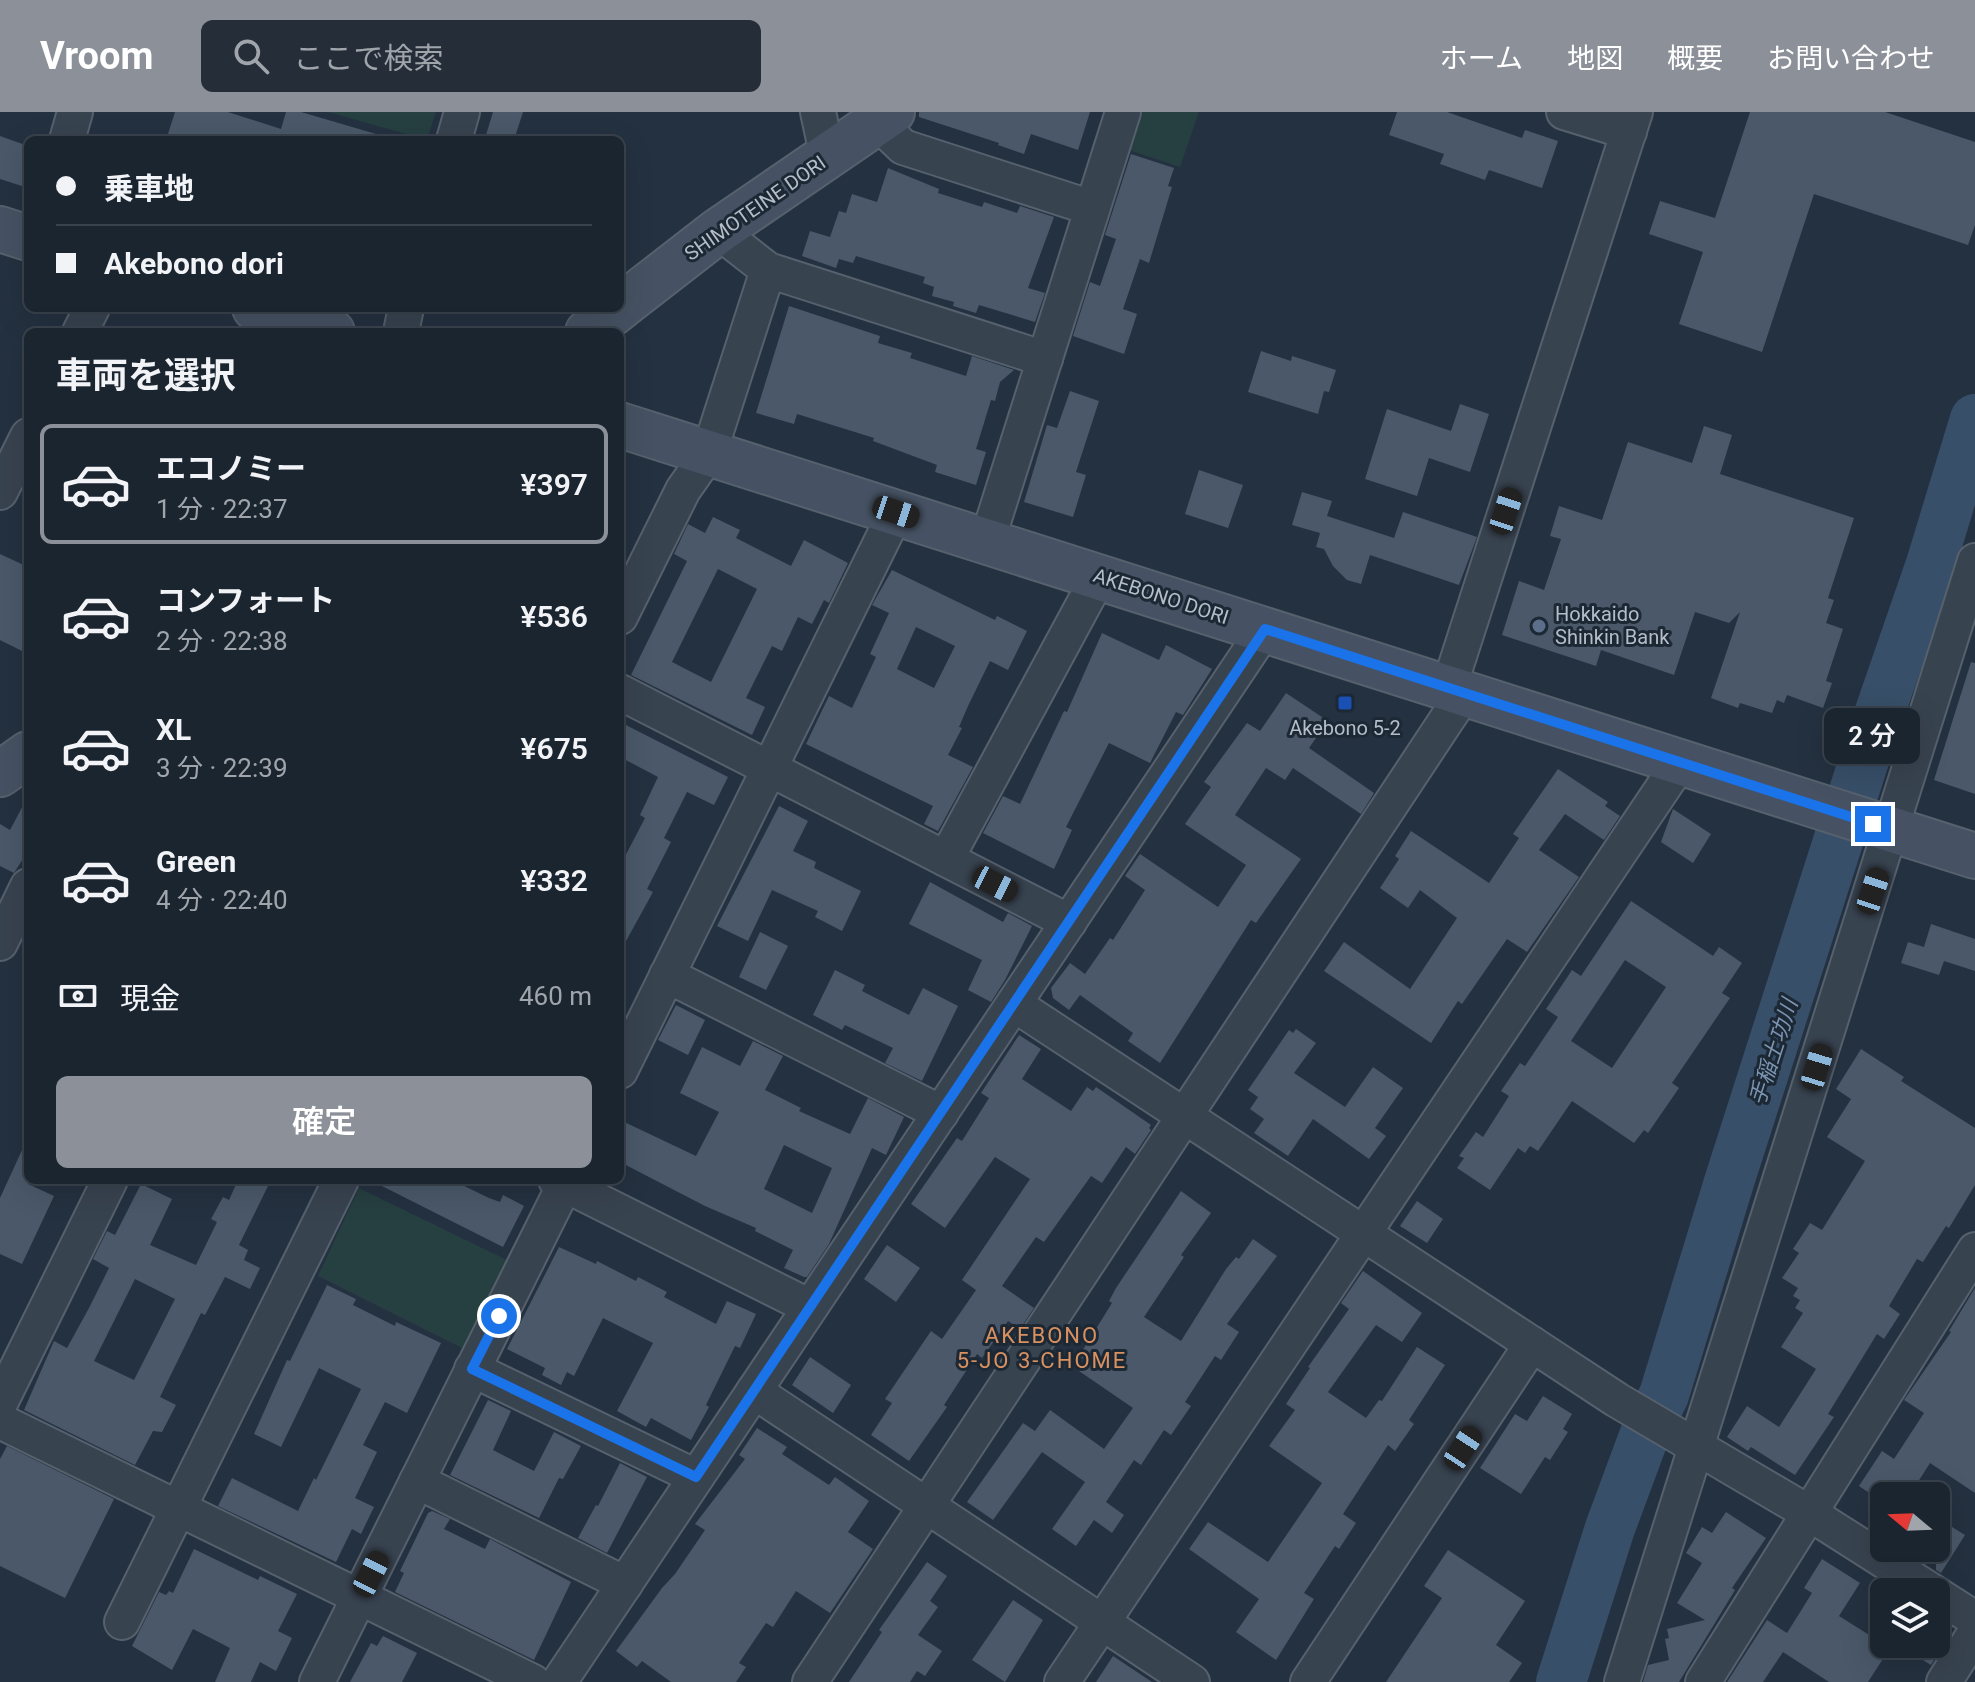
<!DOCTYPE html>
<html lang="ja">
<meta charset="utf-8">
<style>
:root{--surface:#1b2530;--page:#242d38;--text:#f1f3f6;--muted:#a0a5ab;--line:#39424c;--accent:#8c9099}
body{margin:0;font-family:Roboto,"Noto Sans JP",sans-serif;background:var(--page);color:var(--text);height:100vh;display:flex;flex-direction:column;font-size:30px;white-space:nowrap}
*{box-sizing:border-box;margin:0}
p{font-size:26px;color:var(--muted)}
.icon{flex:none;width:44px;height:44px;fill:none;stroke:currentColor;stroke-width:2;stroke-linecap:round;stroke-linejoin:round}
.map{position:relative;flex:1;overflow:hidden}
.sheet{position:absolute;left:24px;top:216px;width:600px;height:856px;display:flex;flex-direction:column;background:var(--surface);border-radius:12px;box-shadow:0 8px 32px #0002,0 0 0 2px var(--line)}
.sheet>*{flex:none}
.hud{position:absolute;left:24px;top:24px;width:600px;height:176px;border-radius:12px;box-shadow:0 8px 32px #0002,0 0 0 2px var(--line);display:grid;align-content:center;height:176px;padding:0 32px;background:var(--surface)}
.needle{width:52px;rotate:289deg}
.tools{position:absolute;left:1870px;top:1370px;display:grid;gap:16px}
.tools a{display:grid;place-items:center;width:80px;height:80px;border-radius:12px;background:var(--surface);box-shadow:0 8px 32px #0002,0 0 0 2px var(--line);font-size:40px}
.end{position:absolute;width:36px;height:36px;margin:-18px;border:10px solid #1a73e8;background:#fff;box-shadow:0 0 0 4px #fff}
.from{border-radius:50%}
.bubble{position:absolute;height:56px;border-radius:12px;background:var(--surface);box-shadow:0 8px 32px #0002,0 0 0 2px var(--line);font-size:26px;font-weight:600;line-height:56px;text-align:center}
.car{position:absolute;width:24px;height:48px;margin:-24px -12px;border-radius:10px;box-shadow:0 0 6px 2px #0007;background:linear-gradient(#222 24%,#8ab4d8 0 40%,#222 0 76%,#8ab4d8 0 86%,#222 0)}
.hud b{display:flex;align-items:center;gap:28px;height:76px;font-size:30px}
.hud b+b{border-top:2px solid var(--line)}
.hud i{width:20px;height:20px;background:var(--text)}
ul{padding:0;list-style:none}
li{display:flex;align-items:center;gap:24px;height:120px;margin:0 16px 12px;padding:0 16px;border:4px solid transparent;border-radius:12px}
li div{flex:1}
li b{display:block;font-size:30px}
li em{font-style:normal;font-weight:600}
li.current{border-color:var(--accent)}
li>.icon{width:72px;height:72px;stroke-width:1.5}
h2{padding:0 32px;font-size:36px;line-height:96px}
.pay{display:flex;align-items:center;gap:20px;height:88px;padding:0 32px;font-size:30px}
.pay p{margin-inline-start:auto}
.action{display:flex;gap:16px;margin-top:auto;padding:16px 32px}
.action a{flex:1;height:92px;border-radius:12px;background:var(--accent);color:#fff;font-size:32px;font-weight:600;line-height:92px;text-align:center}
header{display:flex;align-items:center;gap:48px;box-sizing:border-box;height:112px;padding:0 40px;background:var(--accent);color:#fff}
header strong{font-size:38px}
nav{display:flex;gap:44px;margin-inline-start:auto;font-size:28px}
.search{width:560px;height:72px;background:var(--page);display:flex;align-items:center;gap:20px;box-sizing:border-box;padding:0 28px;border-radius:12px;color:var(--muted);font-size:30px}
.map>svg:first-child{display:block}
.green{fill:#263f41}
.lines{fill:none;stroke-linecap:round;stroke-linejoin:round}
.river{stroke:#384f69;stroke-width:50}
.building{fill:#4a5869;fill-rule:evenodd}
.street-casing{stroke:#56616d;stroke-width:38}
.secondary-casing{stroke:#56616d;stroke-width:48}
.street{stroke:#384350;stroke-width:34}
.secondary{stroke:#465263;stroke-width:44}
.route{stroke:#1a73e8;stroke-width:10}
.service-dot{fill:#5c6f8a;stroke:#1d2835;stroke-width:3}
.transit-dot{fill:#1a4fb4;stroke:#1d2835;stroke-width:3}
.labels{text-anchor:middle;stroke-width:6;stroke-linejoin:round;paint-order:stroke}
.street-label{font-size:20px;fill:#b4beca;stroke:#1d2835}
.poi-label{font-size:20px;fill:#b4beca;stroke:#1d2835;text-anchor:start}
.water-label{font-size:22px;font-style:italic;fill:#7b95b2;stroke:#1d2835}
.neighbourhood-label{font-size:22px;letter-spacing:2px;fill:#d99161;stroke:#1d2835}
</style>
<header>
<strong>Vroom</strong>
<div class="search"><svg class="icon" aria-label="search" viewBox="0 0 24 24"><circle cx="10" cy="10" r="6"/><path d="M15 15l6 6"/></svg>ここで検索</div>
<nav><a>ホーム</a><a>地図</a><a>概要</a><a>お問い合わせ</a></nav>
</header>
<div class="map">
<svg width="1975" height="1570" viewBox="0 0 1975 1570">
<rect width="100%" height="100%" fill="#243140"/>
<!-- green -->
<g class="green">
<polygon points="328,0 436,0 427,28"/>
<polygon points="1142,0 1199,0 1180,55 1129,38"/>
<polygon points="359,1076 507,1148 462,1236 318,1164"/>
</g>
<g class="lines">
<!-- river -->
<polyline class="river" points="1561,1570 1610,1416 1646,1319 1664,1283 1729,1070 1874,617 1931,452 1975,307"/>
</g>
<!-- building -->
<g class="building">
<polygon points="175,0 228,0 281,17 286,0 301,0 376,22 375,28 166,28"/>
<polygon points="493,0 523,0 514,28 486,23"/>
<polygon points="919,0 1090,0 1078,38 1031,22 1024,42 998,33 999,31 919,5"/>
<polygon points="1397,0 1447,0 1522,26 1525,18 1558,29 1542,76 1489,58 1485,68 1440,52 1444,42 1389,23"/>
<polygon points="1750,0 1885,0 1975,30 1975,113 1968,133 1814,82 1762,240 1679,212 1703,140 1649,122 1660,89 1715,106"/>
<polygon points="0,24 28,34 28,76 0,67"/>
<polygon points="1131,42 1174,56 1168,74 1172,75 1149,151 1140,147 1123,197 1137,202 1124,242 1073,224 1090,170 1100,174 1116,127 1105,123"/>
<polygon points="888,56 939,77 938,81 982,95 984,90 1017,101 1020,94 1054,105 1028,176 1045,181 1035,210 979,193 976,201 953,194 954,190 932,184 934,175 923,171 925,165 856,144 853,151 839,147 836,156 802,144 810,119 830,125 839,99 846,101 852,82 877,90"/>
<polygon points="789,194 880,224 878,231 912,241 910,246 966,264 972,244 1014,258 1000,270 995,289 991,288 976,337 986,340 976,373 935,360 937,353 873,329 874,326 797,302 794,312 756,301"/>
<polygon points="1261,239 1291,249 1292,244 1336,258 1329,280 1324,279 1318,302 1248,280"/>
<polygon points="1070,279 1099,289 1076,360 1086,363 1073,405 1024,390 1047,313 1057,316"/>
<polygon points="1460,292 1489,302 1470,360 1429,346 1417,384 1365,367 1387,297 1451,319"/>
<polygon points="1704,314 1732,323 1720,362 1854,406 1828,486 1834,488 1826,511 1843,517 1826,569 1832,571 1823,596 1787,583 1784,591 1777,588 1772,601 1740,591 1738,596 1711,586 1740,500 1729,511 1695,500 1674,563 1601,538 1596,554 1502,523 1519,469 1544,478 1561,427 1550,424 1559,394 1602,408 1628,330 1692,351"/>
<polygon points="1199,358 1243,373 1228,416 1185,402"/>
<polygon points="1302,380 1332,389 1327,404 1394,426 1403,400 1477,425 1459,473 1370,443 1361,472 1347,468 1333,454 1324,437 1316,435 1320,421 1292,413"/>
<path d="M713,405L740,418L736,426L791,454L804,428L848,451L829,491L824,488L812,512L798,505L782,539L772,534L746,586L765,595L752,623L631,563L687,449L674,442L688,412L705,421ZM718,457L757,477L711,570L672,550Z"/>
<polygon points="0,442 28,455 28,542 0,528"/>
<path d="M892,458L995,508L997,504L1027,519L1008,558L990,549L968,594L959,615L962,616L948,643L973,655L938,719L924,712L933,694L806,632L829,584L852,596L876,545L870,542L889,501L872,493ZM916,515L955,534L934,576L897,557Z"/>
<polygon points="1102,521 1159,548 1166,533 1212,557 1183,603 1176,600 1150,651 1109,631 1066,715 1072,718 1054,757 983,721 1003,684 1020,692 1064,599 1067,600"/>
<polygon points="1971,550 1975,551 1975,682 1934,668"/>
<polygon points="1286,581 1328,609 1309,636 1374,681 1361,702 1293,656 1285,668 1266,656 1235,703 1301,747 1256,811 1251,808 1160,951 1128,929 1133,921 1080,883 1069,898 1053,886 1051,876 1070,851 1085,862 1110,826 1113,828 1145,778 1125,764 1140,742 1218,795 1246,753 1185,712 1211,675 1204,670 1247,611 1260,619"/>
<polygon points="620,610 728,665 714,693 687,680 664,726 671,730 647,777 653,780 620,840 620,754 645,706 640,703 658,665 620,645"/>
<polygon points="1558,657 1608,690 1605,694 1620,704 1604,728 1565,702 1539,738 1579,765 1527,840 1507,827 1462,892 1458,889 1431,931 1324,859 1344,830 1410,877 1457,806 1420,778 1408,796 1380,776 1399,747 1395,744 1411,719 1489,771 1519,726 1513,722"/>
<polygon points="28,684 28,739 14,761 0,754 0,712 10,718"/>
<polygon points="779,694 808,709 793,739 816,750 814,756 861,779 842,819 815,805 818,799 772,778 748,829 717,814"/>
<polygon points="1673,697 1711,722 1693,751 1661,730"/>
<polygon points="930,770 1003,810 1008,801 1032,814 1005,868 991,890 968,878 982,848 909,812"/>
<path d="M1631,789L1713,844L1719,835L1742,851L1722,881L1730,886L1672,971L1679,976L1648,1021L1644,1018L1634,1031L1572,989L1538,1039L1530,1034L1525,1041L1518,1036L1490,1078L1457,1056L1464,1046L1459,1044L1476,1020L1483,1025L1509,984L1501,979L1520,951L1525,954L1558,905L1546,897L1572,858L1581,864ZM1625,848L1666,875L1612,956L1571,929Z"/>
<polygon points="1931,812 1975,827 1975,859 1944,849 1939,863 1901,851 1908,830 1924,835"/>
<polygon points="760,820 788,834 766,878 739,865"/>
<polygon points="835,858 865,873 862,879 909,903 923,876 958,894 922,969 885,951 893,936 845,913 842,918 813,903"/>
<polygon points="676,893 705,908 688,943 658,928"/>
<polygon points="1296,917 1316,931 1294,961 1345,995 1373,955 1403,976 1375,1016 1386,1024 1369,1047 1313,1007 1288,1044 1254,1021 1264,1007 1250,997 1258,985 1248,978 1289,918 1293,921"/>
<polygon points="1019,923 1041,937 1022,967 1071,999 1087,975 1093,979 1096,975 1151,1013 1149,1016 1151,1018 1135,1042 1126,1035 1102,1071 1091,1064 1044,1130 1036,1125 1002,1174 1034,1196 1020,1217 1008,1209 982,1246 977,1242 944,1293 947,1295 909,1349 871,1323 892,1291 885,1287 931,1219 942,1227 976,1178 962,1168 1030,1067 995,1045 945,1116 911,1092 957,1026 962,1029 989,986 981,981"/>
<path d="M753,929L783,944L765,978L801,996L799,999L850,1022L868,986L904,1005L886,1043L872,1036L829,1132L807,1165H804L784,1156L793,1138L755,1119L756,1116L705,1094L620,1050V1008L696,1044L719,1000L680,981L702,935L740,954ZM784,1033L832,1056L812,1101L764,1077Z"/>
<polygon points="1861,937 1904,965 1901,969 1975,1016 1975,1073 1949,1116 1946,1114 1923,1150 1917,1147 1889,1194 1900,1202 1884,1227 1877,1222 1828,1302 1834,1305 1795,1363 1751,1335 1748,1339 1727,1325 1747,1294 1779,1315 1816,1257 1781,1235 1803,1201 1795,1196 1800,1188 1793,1184 1798,1176 1782,1166 1799,1141 1793,1137 1810,1111 1822,1118 1865,1049 1827,1025 1851,987 1836,977"/>
<polygon points="28,1025 28,1072 54,1084 22,1152 0,1142 0,1086"/>
<path d="M238,1068H271L239,1133L248,1138L244,1148L260,1156L250,1177L225,1165L205,1203L201,1201L160,1285L176,1293L162,1320L153,1319L135,1353L24,1298L54,1229L67,1236L89,1196L109,1156L93,1147L107,1119L115,1123L141,1072L172,1087L150,1133L196,1153L217,1110L211,1107L223,1085L229,1088ZM135,1167L175,1187L134,1268L94,1249Z"/>
<polygon points="370,1068 452,1068 489,1086 500,1090 503,1083 524,1094 503,1135"/>
<polygon points="1181,1079 1211,1101 1181,1143 1184,1145 1144,1205 1181,1229 1226,1157 1236,1145 1239,1147 1253,1127 1277,1144 1227,1212 1239,1220 1221,1248 1215,1244 1185,1290 1191,1294 1171,1323 1164,1318 1141,1353 1134,1348 1106,1390 1124,1403 1112,1421 1094,1408 1076,1434 1052,1417 1085,1370 1042,1340 993,1408 967,1390 1023,1311 1035,1319 1050,1298 1104,1337 1133,1296 1079,1259 1086,1249 1079,1244 1112,1191 1109,1189 1116,1176"/>
<polygon points="1417,1089 1443,1107 1427,1131 1400,1114"/>
<polygon points="887,1133 920,1156 896,1190 864,1167"/>
<polygon points="559,1135 596,1152 597,1149 636,1169 638,1165 667,1180 664,1185 716,1212 727,1189 756,1202 740,1236 735,1234 706,1293 709,1295 691,1328 651,1306 646,1315 617,1299 653,1231 603,1206 574,1264 567,1260 561,1273 542,1263 545,1256 507,1237"/>
<polygon points="1363,1159 1422,1201 1402,1230 1376,1213 1328,1280 1366,1306 1379,1288 1382,1289 1417,1235 1445,1253 1409,1308 1414,1312 1395,1339 1388,1333 1343,1402 1356,1411 1339,1437 1335,1434 1304,1481 1314,1487 1276,1548 1236,1520 1259,1487 1189,1437 1208,1410 1268,1450 1322,1371 1269,1334 1295,1298 1286,1292 1310,1256 1308,1255 1349,1197 1341,1191"/>
<polygon points="327,1173 356,1187 353,1193 395,1214 396,1210 441,1231 407,1301 385,1290 363,1333 377,1340 355,1386 374,1395 361,1422 352,1417 336,1450 218,1394 232,1366 298,1399 314,1366 316,1368 361,1277 319,1256 281,1335 254,1322 287,1248 290,1249"/>
<polygon points="1975,1176 1975,1381 1930,1351 1909,1384 1874,1384 1859,1374 1882,1339 1894,1347 1924,1301 1904,1288 1951,1220 1949,1219"/>
<polygon points="810,1245 851,1273 833,1301 792,1273"/>
<polygon points="1543,1284 1572,1302 1563,1317 1568,1320 1550,1348 1545,1345 1521,1382 1480,1356 1515,1302 1527,1309"/>
<polygon points="488,1288 511,1299 493,1338 534,1359 554,1320 581,1334 563,1367 559,1366 539,1406 450,1363"/>
<polygon points="757,1316 787,1335 782,1342 829,1373 835,1365 869,1389 848,1420 873,1437 830,1501 796,1479 773,1515 766,1511 739,1551 746,1555 736,1570 671,1570 642,1549 637,1555 616,1539 662,1476 675,1462 705,1418 695,1412 745,1347 739,1343"/>
<polygon points="7,1334 114,1387 65,1486 0,1454 0,1347"/>
<polygon points="620,1351 647,1365 607,1441 578,1426 596,1393 598,1394"/>
<polygon points="432,1399 450,1407 444,1417 485,1437 490,1427 571,1470 534,1548 395,1480 404,1461 400,1459 428,1401"/>
<polygon points="1726,1400 1766,1426 1732,1476 1735,1478 1679,1570 1643,1570 1648,1553 1669,1548 1665,1527 1669,1526 1667,1517 1705,1508 1677,1491 1702,1451 1686,1441 1702,1415 1712,1421"/>
<polygon points="1936,1405 1965,1423 1941,1461 1936,1458"/>
<polygon points="194,1437 258,1468 260,1464 297,1482 278,1519 292,1526 276,1559 260,1550 251,1570 215,1570 230,1536 193,1517 172,1558 132,1534 159,1480 166,1483 169,1479 173,1481"/>
<polygon points="1448,1438 1525,1489 1496,1533 1522,1551 1509,1570 1386,1570 1442,1486 1424,1474"/>
<polygon points="1822,1447 1860,1471 1839,1504 1890,1536 1868,1570 1829,1570 1783,1540 1763,1570 1727,1570 1767,1508 1787,1521 1812,1481 1804,1476"/>
<polygon points="927,1450 947,1464 930,1489 938,1495 918,1523 942,1539 925,1564 917,1559 910,1570 849,1570 882,1520 879,1518"/>
<polygon points="1013,1488 1043,1508 1005,1570 972,1548"/>
<polygon points="383,1524 417,1541 402,1570 350,1570 371,1531 377,1534"/>
<polygon points="1897,1532 1944,1532 1931,1553"/>
<polygon points="1113,1544 1152,1570 1096,1570"/>
</g>
<g class="lines">
<defs>
<g id="street">
<polyline points="818,0 828,46"/>
<polyline points="1564,0 1629,20"/>
<polyline points="878,11 903,35 1092,96"/>
<polyline points="67,28 75,0"/>
<polyline points="454,28 462,0"/>
<polyline points="718,119 768,158 1045,247"/>
<polyline points="80,220 92,196"/>
<polyline points="401,220 406,196"/>
<polyline points="0,380 28,324"/>
<polyline points="987,429 1123,0"/>
<polyline points="620,505 683,378 709,341 768,158"/>
<polyline points="1449,575 1635,0"/>
<polyline points="620,580 1069,810"/>
<polyline points="946,747 1099,464"/>
<polyline points="0,831 28,774"/>
<polyline points="667,863 941,1001"/>
<polyline points="1014,892 1617,1288 1809,1401 1933,1480"/>
<polyline points="620,959 896,400"/>
<polyline points="556,1068 810,1195"/>
<polyline points="472,1257 696,1365"/>
<polyline points="754,1279 1192,1570"/>
<polyline points="0,1291 110,1068"/>
<polyline points="0,1309 533,1570"/>
<polyline points="417,1369 625,1472"/>
<polyline points="1936,1482 1975,1507"/>
<polyline points="122,1510 341,1068"/>
<polyline points="317,1570 567,1068"/>
<polyline points="559,1570 1265,517"/>
<polyline points="810,1570 1465,580"/>
<polyline points="1062,1570 1681,649"/>
<polyline points="1308,1570 1532,1232"/>
<polyline points="1622,1570 1975,449"/>
<polyline points="1703,1570 1975,1138"/>
<polyline points="1944,1570 1975,1521"/>
</g>
<g id="secondary">
<polyline points="0,117 28,126"/>
<polyline points="620,195 718,119 892,0"/>
<polyline points="255,196 332,220"/>
<polyline points="588,220 619,196"/>
<polyline points="620,313 1975,744"/>
<polyline points="0,662 28,642"/>
</g>
</defs>
<!-- street casing -->
<use href="#street" class="street-casing"/>
<!-- secondary casing -->
<use href="#secondary" class="secondary-casing"/>
<!-- street -->
<use href="#street" class="street"/>
<!-- secondary -->
<use href="#secondary" class="secondary"/>
</g>
<g class="lines">
<!-- route -->
<polyline class="route" points="499,1204 472,1257 696,1365 1265,517 1873,712"/>
</g>
<!-- markers -->
<circle class="service-dot" cx="1539" cy="514" r="8"/>
<rect class="transit-dot" x="1337" y="583" width="16" height="16" rx="4"/>
<g class="labels">
<!-- street labels -->
<g class="street-label">
<text transform="translate(755 96) rotate(-35)" y="7">SHIMOTEINE DORI</text>
<text transform="translate(1161 484) rotate(18)" y="7">AKEBONO DORI</text>
</g>
<!-- poi labels -->
<g class="poi-label">
<text x="1555" y="509">Hokkaido<tspan x="1555" dy="23">Shinkin Bank</tspan></text>
<text x="1345" y="623" text-anchor="middle">Akebono 5-2</text>
</g>
<!-- water labels -->
<g class="water-label">
<text transform="translate(1773 940) rotate(-72)" y="8">手稲土功川</text>
</g>
<!-- neighbourhood labels -->
<g class="neighbourhood-label">
<text x="1042" y="1231">AKEBONO<tspan x="1042" dy="25">5-JO 3-CHOME</tspan></text>
</g>
</g>
</svg>
<div class="tools">
<a><svg class="needle" viewBox="-14 -14 28 28"><path d="M0-13l5 13h-10z" fill="#e53935"/><path d="M0 13l5-13h-10z" fill="#a0a5ab"/></svg></a>
<a><svg class="icon" aria-label="layers" viewBox="0 0 24 24"><path d="M12 4l9 5-9 5-9-5zM3 14l9 5 9-5"/></svg></a>
</div>
<i class="end from" style="left:499px;top:1204px"></i>
<i class="end" style="left:1873px;top:712px"></i>
<div class="bubble" style="left:1824px;top:596px;width:96px">2 分</div>
<i class="car" style="left:1506px;top:399px;rotate:18deg"></i>
<i class="car" style="left:896px;top:400px;rotate:108deg"></i>
<i class="car" style="left:995px;top:772px;rotate:117deg"></i>
<i class="car" style="left:1873px;top:779px;rotate:18deg"></i>
<i class="car" style="left:1817px;top:955px;rotate:17deg"></i>
<i class="car" style="left:1463px;top:1336px;rotate:33deg"></i>
<i class="car" style="left:371px;top:1462px;rotate:27deg"></i>
<div class="hud">
<b><i class="from"></i>乗車地</b>
<b><i></i>Akebono dori</b>
</div>
<section class="sheet">
<h2>車両を選択</h2>
<ul>
<li class="current"><svg class="icon" aria-label="car" viewBox="0 0 24 24"><path d="M5 17H2v-5l4-1 3-4h7l3 4 3 1v5h-3M9 17h6M6 11h13"/><circle cx="7" cy="17" r="2"/><circle cx="17" cy="17" r="2"/></svg><div><b>エコノミー</b><p>1 分 · 22:37</p></div><em>¥397</em></li>
<li><svg class="icon" aria-label="car" viewBox="0 0 24 24"><path d="M5 17H2v-5l4-1 3-4h7l3 4 3 1v5h-3M9 17h6M6 11h13"/><circle cx="7" cy="17" r="2"/><circle cx="17" cy="17" r="2"/></svg><div><b>コンフォート</b><p>2 分 · 22:38</p></div><em>¥536</em></li>
<li><svg class="icon" aria-label="car" viewBox="0 0 24 24"><path d="M5 17H2v-5l4-1 3-4h7l3 4 3 1v5h-3M9 17h6M6 11h13"/><circle cx="7" cy="17" r="2"/><circle cx="17" cy="17" r="2"/></svg><div><b>XL</b><p>3 分 · 22:39</p></div><em>¥675</em></li>
<li><svg class="icon" aria-label="car" viewBox="0 0 24 24"><path d="M5 17H2v-5l4-1 3-4h7l3 4 3 1v5h-3M9 17h6M6 11h13"/><circle cx="7" cy="17" r="2"/><circle cx="17" cy="17" r="2"/></svg><div><b>Green</b><p>4 分 · 22:40</p></div><em>¥332</em></li>
</ul>
<div class="pay"><svg class="icon" aria-label="cash" viewBox="0 0 24 24"><path d="M3 7h18v10H3z"/><circle cx="12" cy="12" r="2"/></svg>現金<p>460 m</p></div>
<div class="action"><a>確定</a></div>
</section>
</div>
